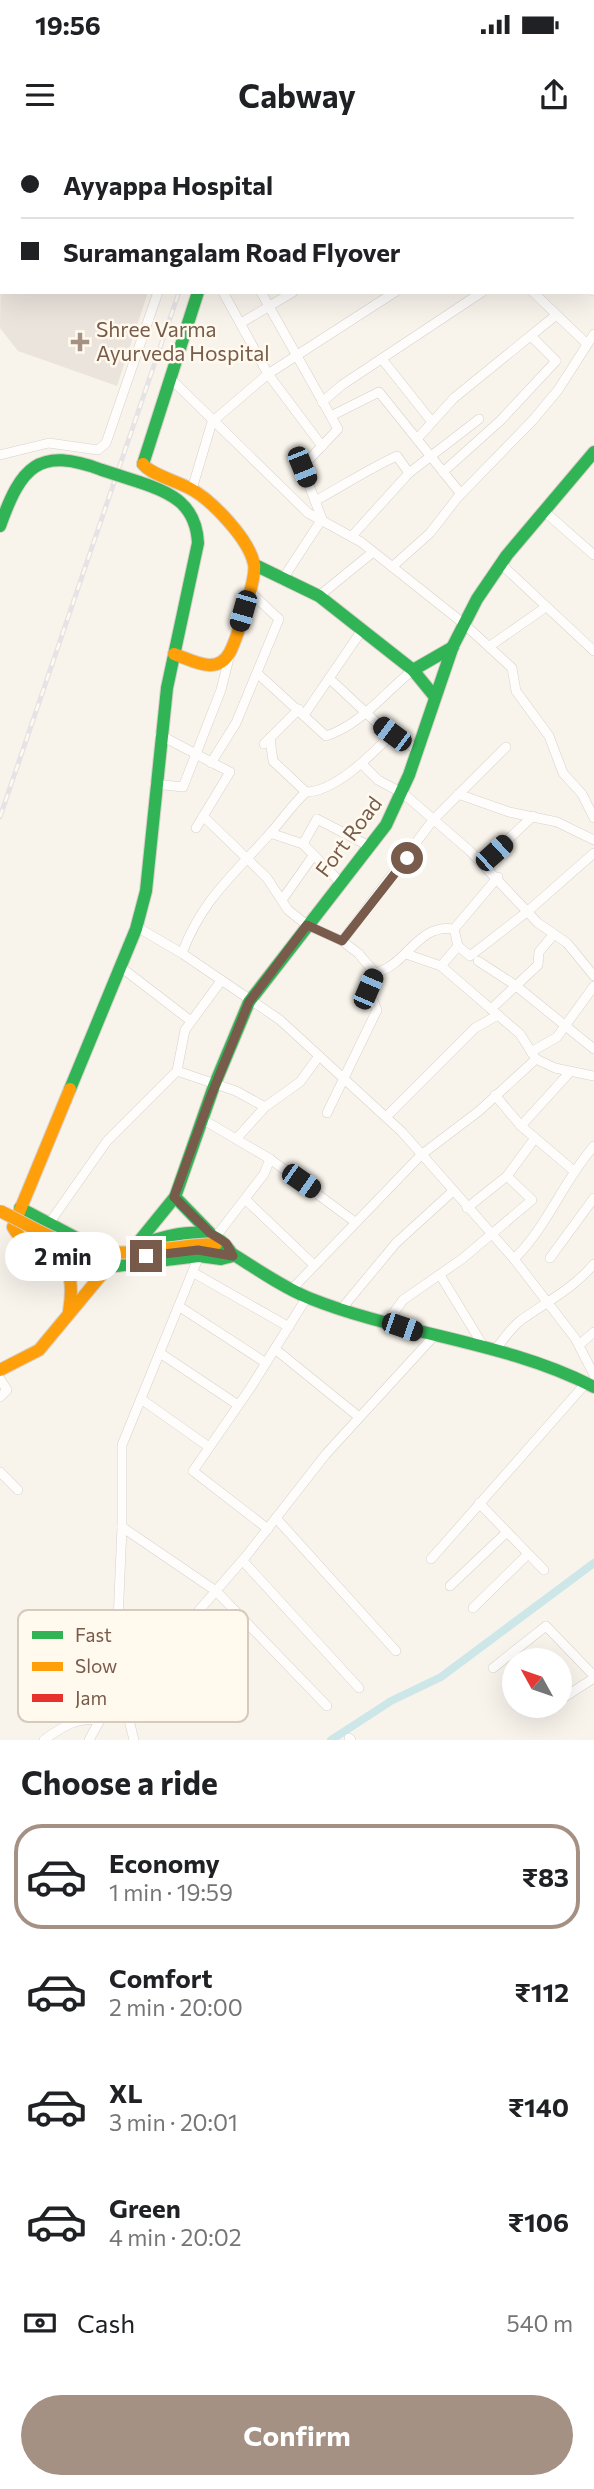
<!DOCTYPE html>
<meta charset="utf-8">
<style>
:root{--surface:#fff;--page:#f2f2f2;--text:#202124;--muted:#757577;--line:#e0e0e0;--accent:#a59183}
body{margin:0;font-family:Commissioner,sans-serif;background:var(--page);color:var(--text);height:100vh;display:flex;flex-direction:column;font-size:26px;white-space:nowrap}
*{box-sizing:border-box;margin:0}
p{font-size:23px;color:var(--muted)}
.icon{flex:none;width:38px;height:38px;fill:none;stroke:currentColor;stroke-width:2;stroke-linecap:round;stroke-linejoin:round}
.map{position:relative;height:1600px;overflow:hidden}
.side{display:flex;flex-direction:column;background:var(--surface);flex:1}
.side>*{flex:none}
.banner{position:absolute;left:0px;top:0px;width:595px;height:154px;box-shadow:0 7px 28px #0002;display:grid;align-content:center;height:154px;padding:0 21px;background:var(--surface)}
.needle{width:46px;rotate:310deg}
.buttons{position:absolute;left:502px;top:1508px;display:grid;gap:14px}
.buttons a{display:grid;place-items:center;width:70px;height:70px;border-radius:50%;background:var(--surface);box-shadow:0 7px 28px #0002;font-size:35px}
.end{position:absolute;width:32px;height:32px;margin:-16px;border:9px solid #785b4a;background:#fff;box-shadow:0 0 0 4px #fff}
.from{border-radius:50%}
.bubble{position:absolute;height:49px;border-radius:24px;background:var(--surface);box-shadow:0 7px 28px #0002;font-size:23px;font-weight:700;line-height:49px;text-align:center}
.car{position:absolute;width:21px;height:42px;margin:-21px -10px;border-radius:9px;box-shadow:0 0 5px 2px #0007;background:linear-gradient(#222 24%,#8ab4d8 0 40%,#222 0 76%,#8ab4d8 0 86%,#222 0)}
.banner b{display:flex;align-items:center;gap:24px;height:66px;font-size:26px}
.banner b+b{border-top:2px solid var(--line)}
.banner i{width:18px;height:18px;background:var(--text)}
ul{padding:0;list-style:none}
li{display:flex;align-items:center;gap:21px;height:105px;margin:0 14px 10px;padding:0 7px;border:4px solid transparent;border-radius:28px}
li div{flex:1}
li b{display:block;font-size:26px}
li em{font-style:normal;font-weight:700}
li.on{border-color:var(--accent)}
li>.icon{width:63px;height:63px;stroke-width:1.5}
h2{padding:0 21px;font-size:32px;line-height:84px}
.pay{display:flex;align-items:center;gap:18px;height:77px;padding:0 21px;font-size:26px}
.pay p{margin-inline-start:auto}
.button{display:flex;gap:14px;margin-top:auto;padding:14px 21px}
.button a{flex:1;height:80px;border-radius:42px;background:var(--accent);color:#fff;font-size:28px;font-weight:700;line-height:80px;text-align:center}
.status{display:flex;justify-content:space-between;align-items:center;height:49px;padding:0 35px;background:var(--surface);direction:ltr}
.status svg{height:19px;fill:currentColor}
header{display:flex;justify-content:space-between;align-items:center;height:91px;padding:0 21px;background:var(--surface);font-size:32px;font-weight:700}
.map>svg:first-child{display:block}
.industrial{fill:#ebe4dd}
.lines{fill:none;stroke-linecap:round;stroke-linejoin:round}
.canal{stroke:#cde7e9;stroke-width:8}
.street-casing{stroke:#d7d1ca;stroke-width:10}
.fast-casing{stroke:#d8d0c8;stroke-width:14}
.slow-casing{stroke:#d8d0c8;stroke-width:14}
.jam-casing{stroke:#d8d0c8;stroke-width:14}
.street{stroke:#fefdfc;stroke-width:9}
.fast{stroke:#30b455;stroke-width:12}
.slow{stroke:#ff9f0a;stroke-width:12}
.jam{stroke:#e5322d;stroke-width:12}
.rail-casing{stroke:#e5e3e5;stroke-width:5}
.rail{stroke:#fff9ee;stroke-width:2.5;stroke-dasharray:8;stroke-linecap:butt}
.fast-bridge-casing{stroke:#d8d0c8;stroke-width:14;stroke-linecap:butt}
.slow-bridge-casing{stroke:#d8d0c8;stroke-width:14;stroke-linecap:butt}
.fast-bridge{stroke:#30b455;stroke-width:12}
.slow-bridge{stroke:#ff9f0a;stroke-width:12}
.route{stroke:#785b4a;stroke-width:9}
.poi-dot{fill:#a59183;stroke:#fff9ee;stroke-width:2.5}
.labels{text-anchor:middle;stroke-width:5;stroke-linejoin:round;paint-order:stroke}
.poi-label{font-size:21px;fill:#785b4a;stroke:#fff9ee;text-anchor:start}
.street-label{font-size:21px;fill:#785b4a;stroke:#fff9ee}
.key{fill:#fff9ee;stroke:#d6cabd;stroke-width:2}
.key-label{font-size:19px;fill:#785b4a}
</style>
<div class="status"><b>19:56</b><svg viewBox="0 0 49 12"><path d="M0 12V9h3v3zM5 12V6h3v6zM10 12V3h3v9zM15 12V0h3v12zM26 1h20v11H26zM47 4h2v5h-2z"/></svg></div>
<header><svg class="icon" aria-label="menu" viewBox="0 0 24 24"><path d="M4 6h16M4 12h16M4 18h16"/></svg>Cabway<svg class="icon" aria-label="share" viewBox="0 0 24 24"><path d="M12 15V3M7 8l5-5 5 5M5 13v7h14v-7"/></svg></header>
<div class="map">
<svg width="594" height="1600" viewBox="0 0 594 1600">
<rect width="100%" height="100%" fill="#f8f4ec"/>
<!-- industrial -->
<polygon class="industrial" points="2,40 2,152 148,152 117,246 18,211 0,188"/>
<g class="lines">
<!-- canal -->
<polyline class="canal" points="331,1600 391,1561 441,1537 594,1423"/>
<defs>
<g id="street">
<polyline points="460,0 460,2"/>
<polyline points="541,0 543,2"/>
<polyline points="209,2 209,0"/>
<polyline points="265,2 269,0"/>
<polyline points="380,2 383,0"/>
<polyline points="593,57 594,58"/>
<polyline points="593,151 594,151"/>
<polyline points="223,152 268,234 322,306"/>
<polyline points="261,152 338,289 302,327 322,379 282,440"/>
<polyline points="533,152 587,204"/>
<polyline points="241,183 293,152"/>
<polyline points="382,219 432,282"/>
<polyline points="170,238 308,373 361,402 463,483 512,528 516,551 549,596 563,633 582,654 594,678"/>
<polyline points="322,262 342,245 482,152"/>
<polyline points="331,276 379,252 461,354"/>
<polyline points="417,299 454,258 555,176"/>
<polyline points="0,315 49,303 98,310 106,303 158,152"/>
<polyline points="443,332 500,281 556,221 532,197"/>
<polyline points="192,349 212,282 268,234 395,152"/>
<path d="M315,361C343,346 368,329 397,316L409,333"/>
<polyline points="545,372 594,415"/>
<polyline points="352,396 409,333 479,279"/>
<polyline points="502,425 594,511"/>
<polyline points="392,427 430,393 458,357 533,280 558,250 594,194"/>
<polyline points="319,456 373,412"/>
<polyline points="490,506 546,467"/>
<path d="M257,533L326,596C362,584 384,553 413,530"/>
<polyline points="330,539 378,584 418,610"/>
<polyline points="304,575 362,490"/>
<polyline points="160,595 230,632 196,688"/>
<polyline points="270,598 273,621 306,652"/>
<polyline points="264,604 299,569"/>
<polyline points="211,623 236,583 279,479 249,451"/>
<polyline points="362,624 378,640 404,654 470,711 538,783 567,803 594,836"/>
<polyline points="155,644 183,647 221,550 229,518"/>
<polyline points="458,654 509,672 557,682 594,700"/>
<polyline points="203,676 267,738 288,770 307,785 342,801"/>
<polyline points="270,693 303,704 340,742"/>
<polyline points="303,704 317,679 369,706"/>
<polyline points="483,723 533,676"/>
<polyline points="282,760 313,716"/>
<polyline points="137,787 183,814 280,880 402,992 514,1119 575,1198 594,1235"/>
<polyline points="458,806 470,816 528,771 594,713"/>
<path d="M182,813C202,761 230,738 266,698C280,683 291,666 306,652C335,652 372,614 392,594"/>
<polyline points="406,814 441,826"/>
<polyline points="478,821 515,845 594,909"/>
<polyline points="122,828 191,881"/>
<path d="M375,833C408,825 417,783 454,789"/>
<polyline points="491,869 538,825 539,812 554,794"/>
<polyline points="531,912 557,897 594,846"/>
<polyline points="536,919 555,928 594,936"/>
<polyline points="177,931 236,951 265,967"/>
<polyline points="570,932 521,986 574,1031"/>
<polyline points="495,955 521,986"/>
<polyline points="327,973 377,870 368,849 375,833 358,813 342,801 433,680 506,607"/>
<polyline points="386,977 475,888 498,875"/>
<polyline points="202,979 270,1019 264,1034 217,1095"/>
<polyline points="237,998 265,967 300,942 319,916"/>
<polyline points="270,1019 355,1082"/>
<polyline points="246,1060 313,1124"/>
<polyline points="467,1068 507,1036 535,998"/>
<polyline points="48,1085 107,1001 177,931 185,890 221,841"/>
<polyline points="550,1118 594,1058"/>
<path d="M514,1119C548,1086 563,1041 594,1006"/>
<polyline points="194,1133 289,1187"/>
<polyline points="440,1135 484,1207"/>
<polyline points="291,1150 421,1015 479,971 536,919 520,894 441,826 458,806 454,789 498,737"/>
<polyline points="180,1167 266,1223"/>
<polyline points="343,1167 396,1103 452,1052"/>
<polyline points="387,1182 403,1160 462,1119 532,1060 507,1036"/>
<polyline points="579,1205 594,1192"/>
<polyline points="275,1209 359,1277"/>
<path d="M495,1210C503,1200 511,1188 520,1181C546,1162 573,1149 594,1124"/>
<polyline points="160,1213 238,1265"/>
<polyline points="0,1239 7,1250 0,1257"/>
<polyline points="141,1259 209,1307"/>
<polyline points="0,1332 18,1350"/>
<polyline points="479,1363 544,1430"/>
<polyline points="276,1378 396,1511"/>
<polyline points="122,1387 216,1451 327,1566"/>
<polyline points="268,1389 193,1331 251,1247 307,1157"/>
<polyline points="431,1419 586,1243"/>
<polyline points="243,1421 359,1548"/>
<polyline points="450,1446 507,1392"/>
<polyline points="473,1468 528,1414"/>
<polyline points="493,1528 546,1486 594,1536"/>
<polyline points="560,1560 594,1538"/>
<polyline points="349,1598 351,1600"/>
<path d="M44,1600C62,1587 76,1577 100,1580"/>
<polyline points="89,1600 100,1580 123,1558 247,1415 326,1314 434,1196"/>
<polyline points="134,1600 116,1528 122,1387 122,1305 199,1116"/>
</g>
<g id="fast">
<polyline points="143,324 198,152"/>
<path d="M0,386C21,327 38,306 102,330"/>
<polyline points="255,425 319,456 413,530 435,557"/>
<polyline points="413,530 453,507"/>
<path d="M70,949L136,789L146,751L167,548L198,403C196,365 173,353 139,342"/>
<polyline points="175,1057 210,1093"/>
<polyline points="20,1068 84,1102"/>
<path d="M216,1104C246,1121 277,1145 309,1158C401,1195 505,1201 594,1247"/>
<polyline points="136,1105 175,1057 214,946 249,862 386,685 409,635 453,506 477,459 507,415 594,312"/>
<path d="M52,1111L108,1127L199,1116L221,1119L233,1116C213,1078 170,1096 137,1105"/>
</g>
<g id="slow">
<path d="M143,324C150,334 176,341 189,348C211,359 249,399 254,424C257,437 237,498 230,512C217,536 194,521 174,514"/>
<path d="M69,1172C81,1098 35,1126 13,1087L70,949"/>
<polyline points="0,1230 39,1210 108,1127"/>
</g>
<polyline id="jam" points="251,2 252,0"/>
</defs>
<!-- street casing -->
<use href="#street" class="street-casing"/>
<!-- fast casing -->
<use href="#fast" class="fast-casing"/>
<!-- slow casing -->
<use href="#slow" class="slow-casing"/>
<!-- jam casing -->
<use href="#jam" class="jam-casing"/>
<!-- street -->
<use href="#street" class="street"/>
<!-- fast -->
<use href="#fast" class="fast"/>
<!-- slow -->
<use href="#slow" class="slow"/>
<!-- jam -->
<use href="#jam" class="jam"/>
<defs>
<g id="rail">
<polyline points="230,2 230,0"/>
<polyline points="0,677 179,152"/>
</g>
</defs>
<!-- rail casing -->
<use href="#rail" class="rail-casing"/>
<!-- rail -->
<use href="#rail" class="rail"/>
<defs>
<polyline id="fast-bridge" points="102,330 139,342"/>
<path id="slow-bridge" d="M0,1071C29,1085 58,1104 90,1110C132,1118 174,1105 216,1104"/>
</defs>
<!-- fast-bridge casing -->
<use href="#fast-bridge" class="fast-bridge-casing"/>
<!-- slow-bridge casing -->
<use href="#slow-bridge" class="slow-bridge-casing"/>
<!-- fast-bridge -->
<use href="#fast-bridge" class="fast-bridge"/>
<!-- slow-bridge -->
<use href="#slow-bridge" class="slow-bridge"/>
</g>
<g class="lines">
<!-- route -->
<polyline class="route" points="146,1116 198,1110 233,1116 226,1103 210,1093 174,1057 210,958 249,862 307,785 342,801 407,718"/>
</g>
<!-- markers -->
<path class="poi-dot" d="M76.5 191.5h7v7h7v7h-7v7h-7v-7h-7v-7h7z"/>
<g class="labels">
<!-- poi labels -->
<g class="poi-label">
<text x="96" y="197">Shree Varma<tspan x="96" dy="24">Ayurveda Hospital</tspan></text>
</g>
<!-- street labels -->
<g class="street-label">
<text transform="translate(349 697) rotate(-53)" y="7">Fort Road</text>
</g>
</g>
<!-- legend -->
<rect x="18" y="1470" width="230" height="112" rx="10" class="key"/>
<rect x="32" y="1491" width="31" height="8" fill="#30b455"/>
<rect x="32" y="1522" width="31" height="9" fill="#ff9f0a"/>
<rect x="32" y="1554" width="31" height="8" fill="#e5322d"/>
<g class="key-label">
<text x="75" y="1502">Fast</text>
<text x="75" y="1533">Slow</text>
<text x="75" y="1565">Jam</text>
</g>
</svg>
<div class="buttons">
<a><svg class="needle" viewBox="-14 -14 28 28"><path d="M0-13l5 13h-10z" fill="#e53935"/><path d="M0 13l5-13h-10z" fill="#757577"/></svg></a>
</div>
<i class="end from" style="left:407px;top:718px"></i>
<i class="end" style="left:146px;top:1116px"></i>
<div class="bubble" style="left:5px;top:1092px;width:116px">2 min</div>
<i class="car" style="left:302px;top:327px;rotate:158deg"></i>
<i class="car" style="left:243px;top:471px;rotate:196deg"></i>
<i class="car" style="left:392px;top:594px;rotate:307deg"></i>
<i class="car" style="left:494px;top:713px;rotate:48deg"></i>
<i class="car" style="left:368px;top:849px;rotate:23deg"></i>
<i class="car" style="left:301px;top:1041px;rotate:125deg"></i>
<i class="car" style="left:402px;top:1187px;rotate:109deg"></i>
<div class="banner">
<b><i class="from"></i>Ayyappa Hospital</b>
<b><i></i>Suramangalam Road Flyover</b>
</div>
</div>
<section class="side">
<h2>Choose a ride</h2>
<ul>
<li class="on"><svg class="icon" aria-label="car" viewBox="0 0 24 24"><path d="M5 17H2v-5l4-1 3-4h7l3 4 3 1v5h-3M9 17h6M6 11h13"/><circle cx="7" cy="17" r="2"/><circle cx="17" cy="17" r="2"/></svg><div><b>Economy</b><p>1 min · 19:59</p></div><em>₹83</em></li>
<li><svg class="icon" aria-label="car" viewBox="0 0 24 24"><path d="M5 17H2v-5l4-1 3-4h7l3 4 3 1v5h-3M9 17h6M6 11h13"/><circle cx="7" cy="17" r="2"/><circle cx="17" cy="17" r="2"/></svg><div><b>Comfort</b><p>2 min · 20:00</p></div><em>₹112</em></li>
<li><svg class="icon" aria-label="car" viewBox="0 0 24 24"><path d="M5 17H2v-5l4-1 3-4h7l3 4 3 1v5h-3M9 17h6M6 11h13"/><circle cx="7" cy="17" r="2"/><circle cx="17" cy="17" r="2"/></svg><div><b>XL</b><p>3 min · 20:01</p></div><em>₹140</em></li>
<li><svg class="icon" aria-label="car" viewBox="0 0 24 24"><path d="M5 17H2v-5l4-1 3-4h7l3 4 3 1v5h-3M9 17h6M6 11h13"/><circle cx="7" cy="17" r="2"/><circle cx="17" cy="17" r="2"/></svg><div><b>Green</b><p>4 min · 20:02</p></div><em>₹106</em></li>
</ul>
<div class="pay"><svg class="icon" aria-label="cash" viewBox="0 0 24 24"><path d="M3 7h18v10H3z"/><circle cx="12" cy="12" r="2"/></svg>Cash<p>540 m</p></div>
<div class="button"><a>Confirm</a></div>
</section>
